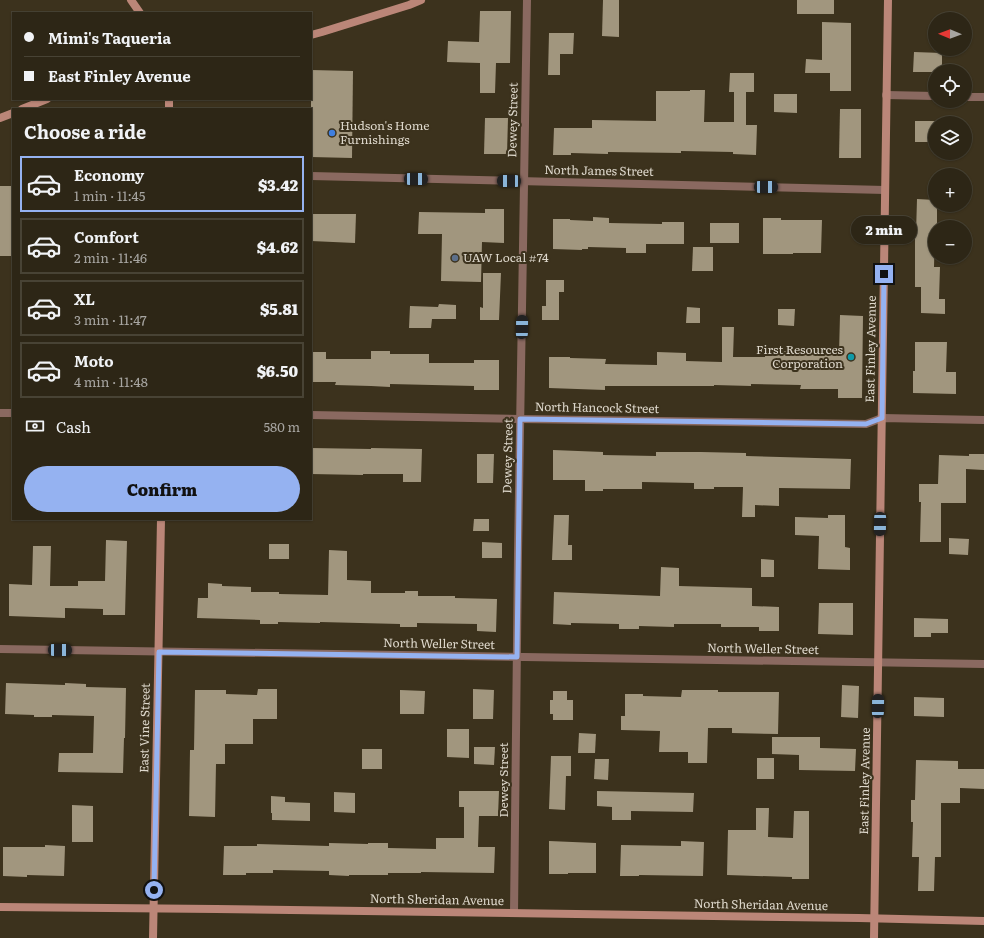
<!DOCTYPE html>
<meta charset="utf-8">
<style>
:root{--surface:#2d2616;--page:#393223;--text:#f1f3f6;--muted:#a7a5a1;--line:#484335;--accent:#95b2f1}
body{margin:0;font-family:Literata,serif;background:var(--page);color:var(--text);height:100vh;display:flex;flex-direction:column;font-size:15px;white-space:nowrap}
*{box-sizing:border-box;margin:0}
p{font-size:13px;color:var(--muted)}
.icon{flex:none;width:22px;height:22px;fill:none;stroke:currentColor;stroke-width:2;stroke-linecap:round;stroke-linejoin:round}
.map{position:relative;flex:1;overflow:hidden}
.side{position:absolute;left:12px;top:108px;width:300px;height:412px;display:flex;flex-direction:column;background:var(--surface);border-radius:0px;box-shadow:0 1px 3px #0004,0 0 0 1px var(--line)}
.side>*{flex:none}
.guide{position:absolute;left:12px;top:12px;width:300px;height:88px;border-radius:0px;box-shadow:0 1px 3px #0004,0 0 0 1px var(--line);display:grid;align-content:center;height:88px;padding:0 12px;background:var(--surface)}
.needle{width:26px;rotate:271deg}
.tools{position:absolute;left:928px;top:12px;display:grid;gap:8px}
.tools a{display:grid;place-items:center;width:44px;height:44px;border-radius:50%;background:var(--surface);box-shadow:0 1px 3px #0004,0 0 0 1px var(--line);font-size:20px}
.end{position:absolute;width:18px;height:18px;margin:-9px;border:5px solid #95b2f1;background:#111;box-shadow:0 0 0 2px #111}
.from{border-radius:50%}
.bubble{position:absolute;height:28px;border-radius:14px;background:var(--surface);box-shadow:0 1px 3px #0004,0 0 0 1px var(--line);font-size:13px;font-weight:800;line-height:28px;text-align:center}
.car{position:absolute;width:12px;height:24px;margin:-12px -6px;border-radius:5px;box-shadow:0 0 3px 1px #0007;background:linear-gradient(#222 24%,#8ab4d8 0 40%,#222 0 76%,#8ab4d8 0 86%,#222 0)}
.guide b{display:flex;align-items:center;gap:14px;height:38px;font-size:15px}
.guide b+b{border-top:1px solid var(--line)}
.guide i{width:10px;height:10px;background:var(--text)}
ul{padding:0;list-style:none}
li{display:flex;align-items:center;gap:12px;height:56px;margin:0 8px 6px;padding:0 4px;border:2px solid var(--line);border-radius:0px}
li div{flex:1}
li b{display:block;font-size:15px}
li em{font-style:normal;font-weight:800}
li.current{border-color:var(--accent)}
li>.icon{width:36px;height:36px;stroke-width:1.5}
h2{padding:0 12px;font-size:18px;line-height:48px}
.pay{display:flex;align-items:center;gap:10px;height:44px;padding:0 12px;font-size:15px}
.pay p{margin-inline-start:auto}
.cta{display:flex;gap:8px;margin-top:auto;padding:8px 12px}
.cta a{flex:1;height:46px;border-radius:24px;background:var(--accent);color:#111;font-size:16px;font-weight:800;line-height:46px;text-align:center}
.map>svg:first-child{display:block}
.building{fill:#a1967e}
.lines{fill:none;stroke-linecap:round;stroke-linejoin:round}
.street{stroke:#8a6960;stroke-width:8}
.secondary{stroke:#bb8678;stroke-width:8}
.route{stroke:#95b2f1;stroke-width:5}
.shop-dot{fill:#3f7fe0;stroke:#3c321d;stroke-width:1.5}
.service-dot{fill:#5c6f8a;stroke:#3c321d;stroke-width:1.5}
.culture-dot{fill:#0f9aa8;stroke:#3c321d;stroke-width:1.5}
.labels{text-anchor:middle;stroke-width:4;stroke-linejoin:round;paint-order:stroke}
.street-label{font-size:12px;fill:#ded8cc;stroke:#3c321d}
.poi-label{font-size:12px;fill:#ded8cc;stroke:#3c321d;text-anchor:start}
</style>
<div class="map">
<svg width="984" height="938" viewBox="0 0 984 938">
<rect width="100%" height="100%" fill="#3c321d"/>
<!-- building -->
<g class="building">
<polygon points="603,0 619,0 619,37 602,36"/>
<rect x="797" y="0" width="37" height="14"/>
<polygon points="480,11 511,11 510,63 496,63 495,93 480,93 480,63 447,62 448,41 479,42"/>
<polygon points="822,22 851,23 851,91 830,91 830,73 805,73 806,59 822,60"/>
<polygon points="549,33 574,33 573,54 560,54 560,75 548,75"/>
<polygon points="914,52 942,53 942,71 935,71 935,72 913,72"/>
<polygon points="311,70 353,71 352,158 311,157"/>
<polygon points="730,73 754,73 754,92 746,92 746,125 757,125 756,155 733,154 733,152 681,151 681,153 608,152 608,154 571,153 571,155 553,155 554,128 592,128 592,120 656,121 656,91 690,91 690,90 705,90 704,122 734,122 734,92 729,92"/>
<polygon points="774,94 797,94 797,113 774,112"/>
<polygon points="840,109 861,109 861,158 839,158"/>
<polygon points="485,118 508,118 507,154 484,154"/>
<rect x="915" y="121" width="20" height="21"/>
<rect x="0" y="186" width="13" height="70"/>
<polygon points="917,199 935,200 935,205 937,205 937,227 935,227 934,267 940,267 939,299 945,299 945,314 921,313 921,287 915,287 915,234 916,234"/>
<polygon points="485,209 504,209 504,243 482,242 481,282 441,281 442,234 418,234 419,212 485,213"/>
<polygon points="311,214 356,214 355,243 311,241"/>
<polygon points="593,217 609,218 609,223 662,224 662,222 684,222 684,244 646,244 646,253 626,253 626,248 588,247 588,249 582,249 582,250 553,249 553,219 570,219 570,220 593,221"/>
<polygon points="763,218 781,218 781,220 822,220 821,253 793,253 793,254 763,254"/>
<rect x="710" y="223" width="29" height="20"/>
<polygon points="693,247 713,247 713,271 692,271"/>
<polygon points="483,273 501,273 499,320 480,320 480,307 483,308"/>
<polygon points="546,280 564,280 564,292 559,292 559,320 542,320 542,306 546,306"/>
<polygon points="439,304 456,305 456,319 432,319 431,328 409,328 410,306 438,307"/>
<polygon points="687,307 700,308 700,323 686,323"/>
<polygon points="778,309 795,309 794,326 778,325"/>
<polygon points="840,315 863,316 862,398 838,398 838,389 800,389 801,385 751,384 751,386 714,385 714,386 605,386 605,390 549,388 549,357 570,357 570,358 606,359 605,364 657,365 657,352 686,353 686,361 722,362 722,327 734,327 733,357 765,357 765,351 786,351 786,353 839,354"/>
<polygon points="915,342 947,342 946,372 956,372 956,394 913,393 913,371 915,371"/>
<polygon points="371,351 390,351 390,354 429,354 429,363 474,363 474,360 499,360 499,390 474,390 474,386 390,384 390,387 371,386 335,385 336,382 311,382 311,352 326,352 326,359 371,359"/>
<polygon points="311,448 371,449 371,448 422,449 421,482 403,482 403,474 363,474 363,475 311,474"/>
<polygon points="553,450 603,452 603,455 656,456 656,452 701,452 746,453 746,456 851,459 850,489 779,488 779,506 755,505 755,517 742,517 743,487 714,487 714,489 694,489 694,483 642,482 642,489 603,489 603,491 585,491 585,480 553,480"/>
<polygon points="477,454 494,454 493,483 477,483"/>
<polygon points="969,454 984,454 984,470 966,469 966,503 941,503 941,542 920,542 921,502 919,502 919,484 938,484 939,455 969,456"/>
<polygon points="554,515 569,515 568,545 572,545 572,560 552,560"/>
<polygon points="828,515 845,515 845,547 850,548 850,570 818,569 819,536 795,535 795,517 828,518"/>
<polygon points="474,519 489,519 489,531 473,531"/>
<polygon points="949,538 969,539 968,555 949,554"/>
<polygon points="106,540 127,541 125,615 103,615 103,609 65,608 65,618 9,616 9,584 32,585 33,546 51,546 50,586 78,586 78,581 105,581"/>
<polygon points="482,542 502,543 502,558 482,558"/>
<rect x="269" y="544" width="20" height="15"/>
<polygon points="329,550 347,551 347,580 371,581 371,593 405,593 405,591 418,591 418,596 455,596 455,598 497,599 496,632 477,631 477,624 417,623 417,627 400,627 400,624 320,622 320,623 278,622 278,624 260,624 260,620 197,618 198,598 208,598 208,583 222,584 222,586 251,587 251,592 279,592 279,594 328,595"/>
<polygon points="761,559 774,560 774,577 761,577"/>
<polygon points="661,567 679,568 679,586 752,588 752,606 779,607 779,631 759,631 759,627 721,627 721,624 674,624 674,627 639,626 639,629 619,629 619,624 571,623 571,625 553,624 554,592 660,596"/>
<polygon points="819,603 853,603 853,635 818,634"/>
<polygon points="914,618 948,619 948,633 931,633 931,637 914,637"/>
<polygon points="6,683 65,685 65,683 86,684 86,687 126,688 125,738 124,738 123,773 58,772 59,753 93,753 94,716 52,715 52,717 34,717 34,715 5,714"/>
<polygon points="842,685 859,686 858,718 841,717"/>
<polygon points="258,689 277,689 277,719 253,719 253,744 225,744 225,764 216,764 215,817 189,816 190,750 194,750 195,690 226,690 226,694 257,695"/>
<polygon points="473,689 494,690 493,719 473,719"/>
<polygon points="400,690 425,691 424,714 400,714"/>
<polygon points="682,690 718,690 718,692 779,692 778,734 732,733 732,728 708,728 707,763 688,763 688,752 659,752 660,731 621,730 621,716 625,716 625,694 643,694 643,696 681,697"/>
<polygon points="553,691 567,691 567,700 573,700 573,720 553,720 553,714 550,714 550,700 553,700"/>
<polygon points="914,697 944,698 944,717 914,716"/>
<polygon points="447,729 469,729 469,758 447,757"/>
<polygon points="579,733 596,734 595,753 578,753"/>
<polygon points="772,737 820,737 820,748 856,749 855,771 799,770 799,755 772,754"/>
<polygon points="474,747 495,747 494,765 474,764"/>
<rect x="362" y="749" width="20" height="20"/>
<polygon points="551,756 571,756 571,776 566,776 565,810 549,809"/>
<rect x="757" y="758" width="17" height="21"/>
<polygon points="595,759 609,759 608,780 594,779"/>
<polygon points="916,760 958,761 958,769 984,769 984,789 960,788 960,803 941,803 941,857 935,857 934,891 918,891 919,857 912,857 913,822 911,822 911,800 915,800"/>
<polygon points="459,791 499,791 498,816 479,816 478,847 495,847 494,873 421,872 421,873 388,873 388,875 349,875 349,876 329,875 329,871 273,870 273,873 246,873 246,875 223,875 224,846 257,846 257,844 329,846 329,843 368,844 368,843 388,843 388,848 436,849 436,838 464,838 464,807 459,807"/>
<polygon points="597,791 694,793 693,812 631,811 631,820 612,820 612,807 597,806"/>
<polygon points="334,792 355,793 355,813 334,812"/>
<polygon points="271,796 285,797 285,802 310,803 310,821 272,820 272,813 271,813"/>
<polygon points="72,805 93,806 93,842 72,842"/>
<polygon points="756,808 769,808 768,837 793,838 794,811 809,811 809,879 792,879 792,877 727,875 728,830 756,830"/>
<polygon points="549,841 596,843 596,873 568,873 568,874 549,874"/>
<polygon points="681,841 704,842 703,876 639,875 639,876 620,876 621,845 681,846"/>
<polygon points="45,845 65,846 64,876 27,875 27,877 3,876 3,847 45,847"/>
</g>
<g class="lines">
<!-- street -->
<g class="street">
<polyline points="886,95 935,96"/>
<polyline points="965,97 984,97"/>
<polyline points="311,176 885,190"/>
<polyline points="0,413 13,413"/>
<polyline points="311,415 520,419 866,424 882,418 984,420"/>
<polyline points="0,649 984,664"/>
<polyline points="514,913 518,554 527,0"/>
</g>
<!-- secondary -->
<g class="secondary">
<polyline points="131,0 140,13"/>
<polyline points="311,35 322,32 409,5 421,0"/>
<polyline points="22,109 47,99"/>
<polyline points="169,109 169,99"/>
<polyline points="0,118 13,113"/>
<polyline points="0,907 216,909 859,918 984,921"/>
<polyline points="153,938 161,519"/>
<polyline points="874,938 888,0"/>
</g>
</g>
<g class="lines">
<!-- route -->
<polyline class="route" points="154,890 159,652 517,657 520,419 866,424 882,418 884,274"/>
</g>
<!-- markers -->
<circle class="shop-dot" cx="332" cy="133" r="4"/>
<circle class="service-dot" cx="455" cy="258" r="4"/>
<circle class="culture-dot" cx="851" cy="357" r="4"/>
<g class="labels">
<!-- street labels -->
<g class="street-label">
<text transform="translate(513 120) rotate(-89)" y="4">Dewey Street</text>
<text transform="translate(599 171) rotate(1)" y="4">North James Street</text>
<text transform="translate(871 349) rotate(-89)" y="4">East Finley Avenue</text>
<text transform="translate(597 408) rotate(1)" y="4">North Hancock Street</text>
<text transform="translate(508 456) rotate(-89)" y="4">Dewey Street</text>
<text transform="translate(439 644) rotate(1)" y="4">North Weller Street</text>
<text transform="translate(763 649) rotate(1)" y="4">North Weller Street</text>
<text transform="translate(145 728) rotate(-89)" y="4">East Vine Street</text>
<text transform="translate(504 780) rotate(-90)" y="4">Dewey Street</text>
<text transform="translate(865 781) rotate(-89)" y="4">East Finley Avenue</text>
<text transform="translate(437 900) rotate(1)" y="4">North Sheridan Avenue</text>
<text transform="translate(761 905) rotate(1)" y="4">North Sheridan Avenue</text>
</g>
<!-- poi labels -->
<g class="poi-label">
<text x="340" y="130">Hudson's Home<tspan x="340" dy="14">Furnishings</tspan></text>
<text x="463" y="262">UAW Local #74</text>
<text x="843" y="354" text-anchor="end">First Resources<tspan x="843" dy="14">Corporation</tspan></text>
</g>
</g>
</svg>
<div class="tools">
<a><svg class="needle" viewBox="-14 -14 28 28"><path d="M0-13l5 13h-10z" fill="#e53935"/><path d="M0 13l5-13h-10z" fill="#a7a5a1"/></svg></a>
<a><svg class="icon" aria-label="locate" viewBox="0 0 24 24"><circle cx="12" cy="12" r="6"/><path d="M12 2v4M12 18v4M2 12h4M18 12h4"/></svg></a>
<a><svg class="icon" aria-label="layers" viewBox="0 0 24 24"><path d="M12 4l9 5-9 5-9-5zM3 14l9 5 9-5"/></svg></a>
<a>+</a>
<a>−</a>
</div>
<i class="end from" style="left:154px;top:890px"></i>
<i class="end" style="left:884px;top:274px"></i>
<div class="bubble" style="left:851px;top:216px;width:66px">2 min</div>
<i class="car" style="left:416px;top:179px;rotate:91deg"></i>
<i class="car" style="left:509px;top:181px;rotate:271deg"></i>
<i class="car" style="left:766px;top:187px;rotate:91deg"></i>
<i class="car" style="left:522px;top:327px;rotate:1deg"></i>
<i class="car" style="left:880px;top:524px;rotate:181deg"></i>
<i class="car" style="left:60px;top:650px;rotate:91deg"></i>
<i class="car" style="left:878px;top:706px;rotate:1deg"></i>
<div class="guide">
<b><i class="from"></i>Mimi's Taqueria</b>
<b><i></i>East Finley Avenue</b>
</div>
<section class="side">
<h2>Choose a ride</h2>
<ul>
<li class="current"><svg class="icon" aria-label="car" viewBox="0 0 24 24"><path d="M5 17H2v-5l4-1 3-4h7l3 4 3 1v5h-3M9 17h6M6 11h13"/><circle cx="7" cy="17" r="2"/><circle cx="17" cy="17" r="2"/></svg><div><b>Economy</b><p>1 min · 11:45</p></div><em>$3.42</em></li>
<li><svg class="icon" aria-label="car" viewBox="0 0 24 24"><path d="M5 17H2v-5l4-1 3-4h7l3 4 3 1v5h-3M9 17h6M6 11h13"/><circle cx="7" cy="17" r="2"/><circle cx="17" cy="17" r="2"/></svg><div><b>Comfort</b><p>2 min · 11:46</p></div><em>$4.62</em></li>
<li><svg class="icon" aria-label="car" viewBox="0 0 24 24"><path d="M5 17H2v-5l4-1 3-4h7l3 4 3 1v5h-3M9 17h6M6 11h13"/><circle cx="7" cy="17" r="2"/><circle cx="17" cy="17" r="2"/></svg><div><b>XL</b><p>3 min · 11:47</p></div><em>$5.81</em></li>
<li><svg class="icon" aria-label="car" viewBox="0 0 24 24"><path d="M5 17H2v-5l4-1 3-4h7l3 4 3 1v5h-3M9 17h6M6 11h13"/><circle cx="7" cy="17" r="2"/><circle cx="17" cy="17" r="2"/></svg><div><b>Moto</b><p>4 min · 11:48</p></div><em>$6.50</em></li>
</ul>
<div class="pay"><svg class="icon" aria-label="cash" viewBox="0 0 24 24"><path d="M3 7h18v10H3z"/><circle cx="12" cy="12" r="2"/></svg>Cash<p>580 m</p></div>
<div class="cta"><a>Confirm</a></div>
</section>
</div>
